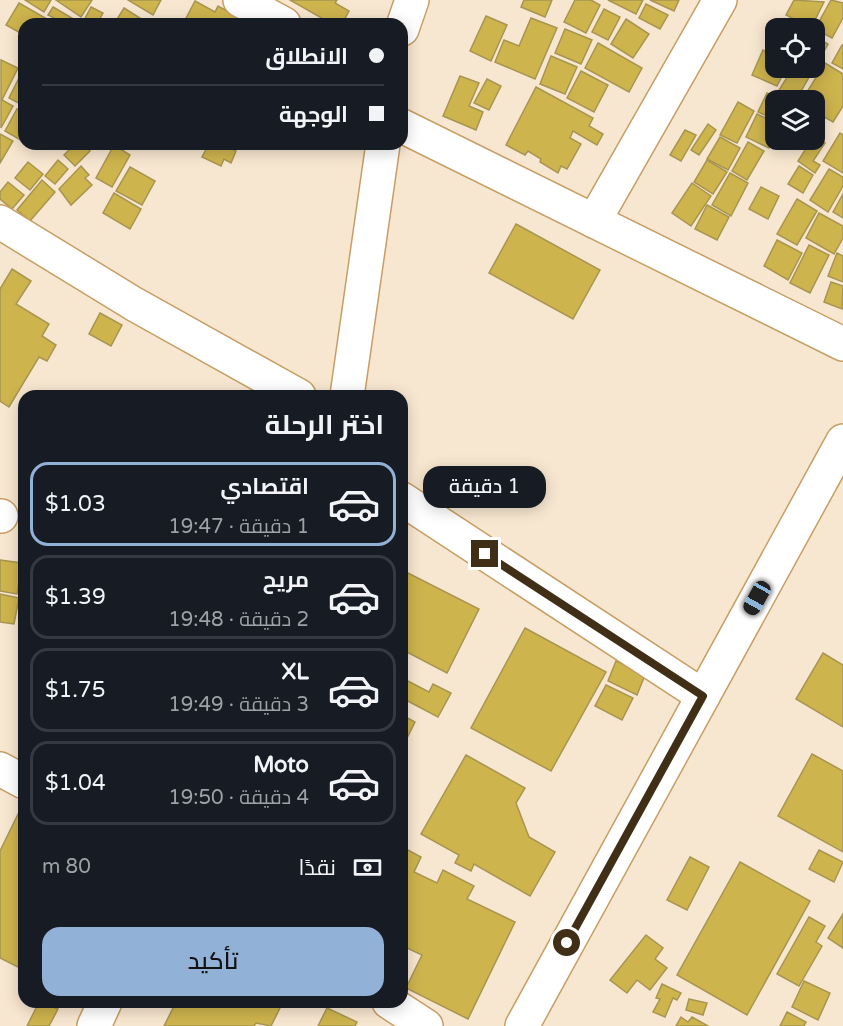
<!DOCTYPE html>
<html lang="ar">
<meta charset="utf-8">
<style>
:root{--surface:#171b24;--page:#20242c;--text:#f1f3f6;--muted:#9ea1a6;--line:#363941;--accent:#91b1d7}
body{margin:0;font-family:"Varela Round",Cairo,sans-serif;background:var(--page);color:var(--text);direction:rtl;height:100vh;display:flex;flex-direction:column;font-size:22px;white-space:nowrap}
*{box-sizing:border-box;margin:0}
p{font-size:20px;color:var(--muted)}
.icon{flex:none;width:33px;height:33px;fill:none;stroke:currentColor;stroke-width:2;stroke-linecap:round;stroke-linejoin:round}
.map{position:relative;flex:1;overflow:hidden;direction:ltr}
.sheet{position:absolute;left:18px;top:390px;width:390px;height:618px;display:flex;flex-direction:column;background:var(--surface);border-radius:18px;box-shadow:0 3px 15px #0003;direction:rtl}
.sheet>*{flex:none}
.top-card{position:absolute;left:18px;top:18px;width:390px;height:132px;border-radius:18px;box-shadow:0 3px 15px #0003;direction:rtl;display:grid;align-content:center;height:132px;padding:0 24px;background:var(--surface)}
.fabs{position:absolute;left:765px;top:18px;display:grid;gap:12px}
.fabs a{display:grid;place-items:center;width:60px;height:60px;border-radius:12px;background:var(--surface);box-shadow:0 3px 15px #0003;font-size:30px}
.end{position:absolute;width:27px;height:27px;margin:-14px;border:8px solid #402f16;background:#fff;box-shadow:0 0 0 3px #fff}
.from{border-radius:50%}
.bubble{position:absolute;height:42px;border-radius:18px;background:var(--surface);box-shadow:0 3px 15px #0003;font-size:20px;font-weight:600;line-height:42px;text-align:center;direction:rtl}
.car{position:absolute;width:18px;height:36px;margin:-18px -9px;border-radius:8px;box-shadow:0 0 4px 2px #0007;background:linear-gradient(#222 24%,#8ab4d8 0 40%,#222 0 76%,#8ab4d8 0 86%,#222 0)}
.top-card b{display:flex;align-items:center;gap:21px;height:57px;font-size:22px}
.top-card b+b{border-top:2px solid var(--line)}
.top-card i{width:15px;height:15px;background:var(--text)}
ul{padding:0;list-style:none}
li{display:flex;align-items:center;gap:18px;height:84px;margin:0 12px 9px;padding:0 12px;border:3px solid var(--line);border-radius:18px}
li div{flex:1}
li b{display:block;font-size:22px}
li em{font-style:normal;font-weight:600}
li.active{border-color:var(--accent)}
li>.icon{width:54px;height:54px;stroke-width:1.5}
h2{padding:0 24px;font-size:27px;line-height:72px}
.pay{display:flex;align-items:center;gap:15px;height:66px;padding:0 24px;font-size:22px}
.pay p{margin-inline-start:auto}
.button{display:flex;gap:12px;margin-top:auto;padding:12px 24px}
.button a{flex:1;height:69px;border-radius:18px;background:var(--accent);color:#111;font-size:24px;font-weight:600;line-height:69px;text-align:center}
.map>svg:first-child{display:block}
.building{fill:#ceb44d;stroke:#a79551;stroke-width:1.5}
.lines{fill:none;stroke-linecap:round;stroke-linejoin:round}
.minor-casing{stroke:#c79e63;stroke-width:36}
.minor{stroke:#fff;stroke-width:33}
.route{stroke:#402f16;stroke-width:8}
</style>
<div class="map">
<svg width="843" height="1026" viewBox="0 0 843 1026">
<rect width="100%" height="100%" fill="#f8e7d0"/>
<!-- building -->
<g class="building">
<polygon points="25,0 51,0 44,12"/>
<polygon points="56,0 92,0 81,17"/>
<polygon points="128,0 161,0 153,15"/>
<polygon points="290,0 337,0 335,3 349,11 342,24 332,24"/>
<polygon points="524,0 552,0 545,17 521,7"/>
<polygon points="575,0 591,0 600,5 586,33 564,22"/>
<polygon points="608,0 643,0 636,14"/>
<polygon points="650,0 679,0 674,11"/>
<polygon points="794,0 824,2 811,28 786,15"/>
<polygon points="831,0 843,3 843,18 832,38 815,29"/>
<polygon points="195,1 215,12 218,6 240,18 237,24 183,24"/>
<polygon points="19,3 47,19 44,24 24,24 24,35 6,25"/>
<polygon points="646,4 668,15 660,29 639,18"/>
<polygon points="53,7 77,21 75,24 51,24 54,18 48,15"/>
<polygon points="91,7 103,13 97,24 82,24"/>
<polygon points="124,8 146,22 144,24 114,24"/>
<polygon points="604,9 620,17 608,40 592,32"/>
<polygon points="486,16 507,25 491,61 470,51"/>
<polygon points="531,18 557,28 535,79 495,62 504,40 519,46"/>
<polygon points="626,19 649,34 633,58 611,44"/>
<polygon points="565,29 592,40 581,64 555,53"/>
<polygon points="814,36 828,44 816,66 814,66"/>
<polygon points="598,43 642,68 629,92 585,68"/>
<polygon points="842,45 843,45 843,69 832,63"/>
<polygon points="763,50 776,56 776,68 786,68 777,86 752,75"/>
<polygon points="551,56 577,67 565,94 540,84"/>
<polygon points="1,60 18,68 2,100 13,106 1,128"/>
<polygon points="825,63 843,74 843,106 833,122 814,111 814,100 802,100"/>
<polygon points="793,68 806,68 812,72 796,100 779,90"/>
<polygon points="581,71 608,85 594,112 567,98"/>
<polygon points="22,72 24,73 24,106 9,98"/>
<polygon points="460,76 479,83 469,106 483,112 476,130 443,116"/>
<polygon points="487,79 501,86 489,110 474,103"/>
<polygon points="536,87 593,118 589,126 603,134 597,145 573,131 570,138 581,144 567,169 561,166 558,173 540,162 541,159 528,151 525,155 506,145"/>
<polygon points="767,93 783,100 776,100 776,120 758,112"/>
<polygon points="738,102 754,111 737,143 720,135"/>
<polygon points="17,109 24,112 24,142 5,131"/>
<polygon points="757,114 776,123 776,136 769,148 746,137"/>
<polygon points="708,124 716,130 699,155 691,150"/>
<polygon points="685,130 696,135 681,161 670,155"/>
<polygon points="840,133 843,135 843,173 823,161"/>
<polygon points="0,134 13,141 0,163"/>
<polygon points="814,136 825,143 813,161 820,165 815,173 798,161"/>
<polygon points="720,137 740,148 728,170 707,159"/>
<polygon points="748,142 764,151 747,180 732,171"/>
<polygon points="75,144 83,144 90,151 75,166 64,155"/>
<polygon points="209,144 232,144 230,148 236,151 231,163 224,159 221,166 202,157"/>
<polygon points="114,145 130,155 112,187 96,178"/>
<polygon points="58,160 68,169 55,184 45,176"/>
<polygon points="707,160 727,172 713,194 694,182"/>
<polygon points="28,162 43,174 30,190 15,178"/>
<polygon points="81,166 89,175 85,178 92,185 71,205 59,189"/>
<polygon points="799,166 813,175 803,193 788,184"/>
<polygon points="130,167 155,181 142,205 116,191"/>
<polygon points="829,169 843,177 843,186 828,212 810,200"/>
<polygon points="730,173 748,183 731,216 712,205"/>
<polygon points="42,180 55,192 30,221 17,210"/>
<polygon points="8,182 24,195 12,209 0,199 0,192"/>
<polygon points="692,183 711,196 691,226 672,213"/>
<polygon points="761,187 779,196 768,219 749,209"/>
<polygon points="114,193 141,209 130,229 103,213"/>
<polygon points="843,194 843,218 833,212"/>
<polygon points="797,199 817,211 797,245 777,234"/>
<polygon points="707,205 729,217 717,240 695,229"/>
<polygon points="819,213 843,226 843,238 834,254 806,238"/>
<polygon points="516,224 600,270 573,319 489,273"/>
<polygon points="777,240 802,253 788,280 764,266"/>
<polygon points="809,245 829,255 810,293 790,283"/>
<polygon points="837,253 843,256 843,282 828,276"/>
<polygon points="12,269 31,281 16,304 49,324 42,336 56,345 47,361 39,357 9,407 0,401 0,289"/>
<polygon points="831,282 843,286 842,309 824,302"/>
<polygon points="100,313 122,325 111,346 89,334"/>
<polygon points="0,560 22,563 17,594 0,591"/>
<polygon points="402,570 479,609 447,673 405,651 402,657"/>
<polygon points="0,594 19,598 14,624 0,622"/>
<polygon points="525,628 606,672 551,771 471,728"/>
<polygon points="823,653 843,665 843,727 796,699"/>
<polygon points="616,661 645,675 637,695 608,681"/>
<polygon points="402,678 429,692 433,684 451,693 438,717 402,698"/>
<polygon points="606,685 633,698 622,720 595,706"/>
<polygon points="402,715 415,722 404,744 402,743"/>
<polygon points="812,754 843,771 843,852 778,816"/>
<polygon points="466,755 525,788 516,803 529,837 555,852 530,896 474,864 471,871 455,863 459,855 421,834"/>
<polygon points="22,806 24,807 24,970 0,958 0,851"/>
<polygon points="406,849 421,857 414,872 437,883 443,870 474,886 467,899 515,922 468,1019 406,988 422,955 403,946 402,948 402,858"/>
<polygon points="819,850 843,862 834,882 809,869"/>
<polygon points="690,857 709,867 687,910 667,900"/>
<polygon points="740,862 810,901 747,1015 677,975"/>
<polygon points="843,914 843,948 828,938"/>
<polygon points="809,917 825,926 816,942 822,946 799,986 777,974"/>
<polygon points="646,935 663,948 655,959 667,968 650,990 637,980 627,993 610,980"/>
<polygon points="804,981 830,993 818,1020 792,1007"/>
<polygon points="662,984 681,993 677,1000 673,998 665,1017 653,1012 660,999 656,998"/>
<polygon points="689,999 707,1003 703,1015 686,1010"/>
<polygon points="39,1002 58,1009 49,1026 27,1026"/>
<polygon points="176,1002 283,1002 271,1026 256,1023 254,1026 164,1026"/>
<polygon points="327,1008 357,1022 355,1026 318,1026"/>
<polygon points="787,1012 806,1022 804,1026 780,1026"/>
<polygon points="681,1017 688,1022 692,1017 708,1026 676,1026"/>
</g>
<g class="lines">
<defs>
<g id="minor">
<polyline points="240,0 284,24"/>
<polyline points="402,29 412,0"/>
<polyline points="402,126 843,344"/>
<polyline points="594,221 720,0"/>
<polyline points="0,222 134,304 299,396"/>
<polyline points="347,396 383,144"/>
<polyline points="402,499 703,696"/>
<polyline points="0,516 1,516"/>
<polyline points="0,769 24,782"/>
<polyline points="389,1002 426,1026"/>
<polyline points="94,1026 105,1002"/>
<polyline points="522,1026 843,441"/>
</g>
</defs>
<!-- minor casing -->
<use href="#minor" class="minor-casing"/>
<!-- minor -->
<use href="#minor" class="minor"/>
</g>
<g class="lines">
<!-- route -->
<polyline class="route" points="485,554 703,696 567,943"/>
</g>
</svg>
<div class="fabs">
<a><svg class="icon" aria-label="locate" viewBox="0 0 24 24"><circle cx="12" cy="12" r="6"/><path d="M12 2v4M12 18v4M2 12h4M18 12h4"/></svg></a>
<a><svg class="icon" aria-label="layers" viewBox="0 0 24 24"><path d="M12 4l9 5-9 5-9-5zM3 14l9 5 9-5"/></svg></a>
</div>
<i class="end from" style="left:567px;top:943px"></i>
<i class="end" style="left:485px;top:554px"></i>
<div class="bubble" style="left:423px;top:466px;width:123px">1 دقيقة</div>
<i class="car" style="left:757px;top:598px;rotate:209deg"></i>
<div class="top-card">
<b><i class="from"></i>الانطلاق</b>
<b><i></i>الوجهة</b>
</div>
<section class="sheet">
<h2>اختر الرحلة</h2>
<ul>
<li class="active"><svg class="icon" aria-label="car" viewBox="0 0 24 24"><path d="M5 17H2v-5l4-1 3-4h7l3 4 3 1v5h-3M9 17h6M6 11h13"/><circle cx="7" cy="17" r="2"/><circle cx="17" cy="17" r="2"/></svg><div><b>اقتصادي</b><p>1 دقيقة · 19:47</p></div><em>$1.03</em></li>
<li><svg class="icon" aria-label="car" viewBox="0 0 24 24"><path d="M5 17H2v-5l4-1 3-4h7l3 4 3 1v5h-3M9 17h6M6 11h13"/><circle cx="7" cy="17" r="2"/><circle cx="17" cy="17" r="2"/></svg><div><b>مريح</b><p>2 دقيقة · 19:48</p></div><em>$1.39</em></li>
<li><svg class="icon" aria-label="car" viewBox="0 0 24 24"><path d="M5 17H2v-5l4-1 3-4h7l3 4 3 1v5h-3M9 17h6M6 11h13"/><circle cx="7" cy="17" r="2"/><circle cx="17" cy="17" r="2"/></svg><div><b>XL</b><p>3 دقيقة · 19:49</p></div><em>$1.75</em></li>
<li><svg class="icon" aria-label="car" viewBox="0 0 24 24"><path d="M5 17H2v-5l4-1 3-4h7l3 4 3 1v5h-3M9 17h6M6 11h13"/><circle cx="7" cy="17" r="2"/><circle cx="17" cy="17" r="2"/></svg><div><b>Moto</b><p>4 دقيقة · 19:50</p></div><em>$1.04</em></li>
</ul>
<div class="pay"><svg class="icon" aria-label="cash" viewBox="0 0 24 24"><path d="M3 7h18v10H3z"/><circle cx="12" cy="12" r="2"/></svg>نقدًا<p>80 m</p></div>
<div class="button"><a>تأكيد</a></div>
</section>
</div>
